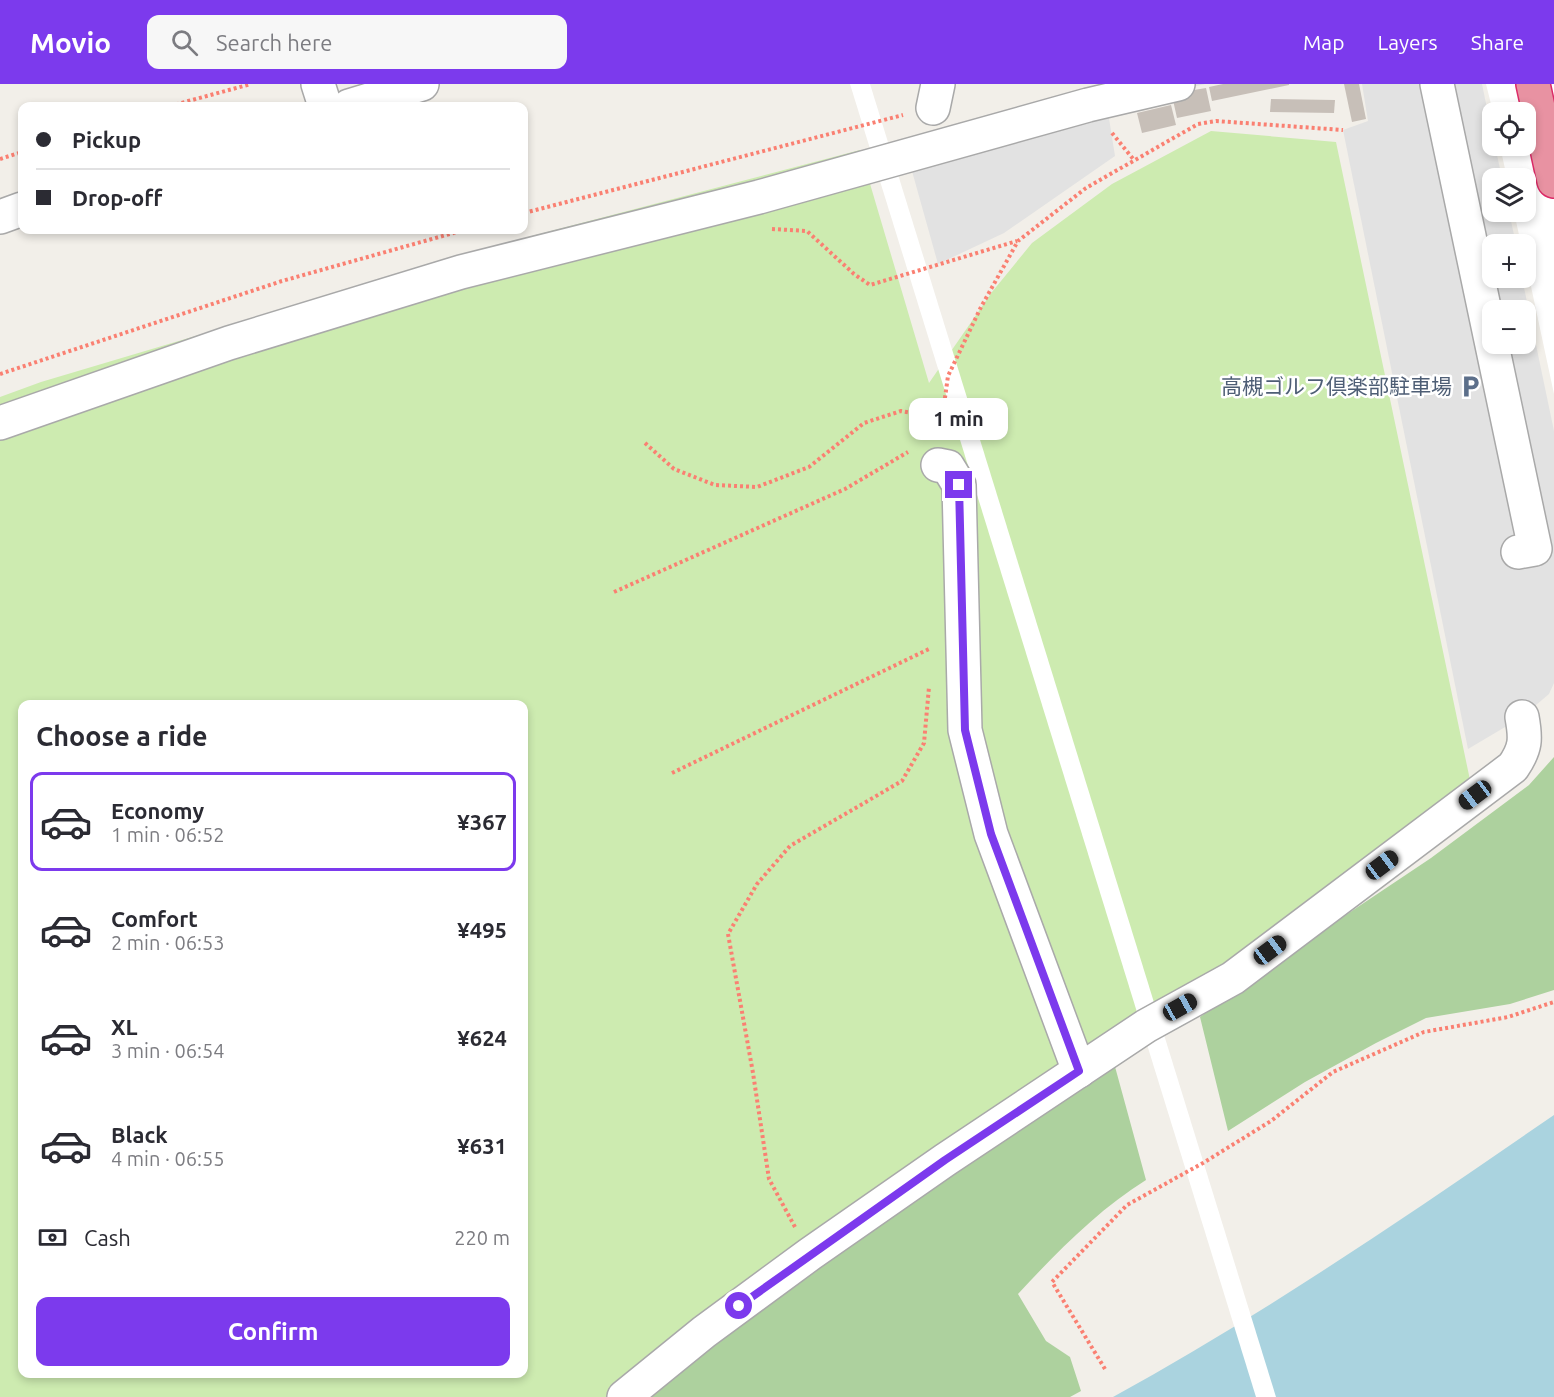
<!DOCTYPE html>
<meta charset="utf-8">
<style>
:root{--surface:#fff;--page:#f7f7f7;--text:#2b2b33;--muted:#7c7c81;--line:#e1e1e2;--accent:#7c3aed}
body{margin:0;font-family:Ubuntu,"Noto Sans JP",sans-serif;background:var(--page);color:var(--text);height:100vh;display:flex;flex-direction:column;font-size:22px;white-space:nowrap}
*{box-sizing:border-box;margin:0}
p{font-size:20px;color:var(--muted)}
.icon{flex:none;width:33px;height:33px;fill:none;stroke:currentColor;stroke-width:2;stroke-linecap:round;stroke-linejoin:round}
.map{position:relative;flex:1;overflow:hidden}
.drawer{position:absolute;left:18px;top:616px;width:510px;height:678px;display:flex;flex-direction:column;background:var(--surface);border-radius:12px;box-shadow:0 3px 9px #0003}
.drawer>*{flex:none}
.hud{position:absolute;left:18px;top:18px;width:510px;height:132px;border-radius:12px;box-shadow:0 3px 9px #0003;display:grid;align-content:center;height:132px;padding:0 18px;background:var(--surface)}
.fabs{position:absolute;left:1482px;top:18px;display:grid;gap:12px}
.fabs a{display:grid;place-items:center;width:54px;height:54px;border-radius:12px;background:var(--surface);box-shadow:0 3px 9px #0003;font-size:30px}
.end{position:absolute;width:27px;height:27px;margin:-14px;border:8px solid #7c3aed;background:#fff;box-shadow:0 0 0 3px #fff}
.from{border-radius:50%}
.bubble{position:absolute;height:42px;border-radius:12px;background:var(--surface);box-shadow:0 3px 9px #0003;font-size:20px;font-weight:700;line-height:42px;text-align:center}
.car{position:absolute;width:18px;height:36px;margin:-18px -9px;border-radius:8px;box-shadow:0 0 4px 2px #0007;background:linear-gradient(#222 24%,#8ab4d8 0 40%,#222 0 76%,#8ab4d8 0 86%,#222 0)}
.hud b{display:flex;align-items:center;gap:21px;height:57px;font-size:22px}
.hud b+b{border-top:2px solid var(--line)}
.hud i{width:15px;height:15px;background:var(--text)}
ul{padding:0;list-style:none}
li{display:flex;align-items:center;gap:18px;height:99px;margin:0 12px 9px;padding:0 6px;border:3px solid transparent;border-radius:12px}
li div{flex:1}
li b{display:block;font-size:22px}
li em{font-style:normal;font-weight:700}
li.on{border-color:var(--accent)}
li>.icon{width:54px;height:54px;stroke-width:1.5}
h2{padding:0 18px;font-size:27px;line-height:72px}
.pay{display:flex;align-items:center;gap:15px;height:66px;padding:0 18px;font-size:22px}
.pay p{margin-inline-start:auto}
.primary-button{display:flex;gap:12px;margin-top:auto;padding:12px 18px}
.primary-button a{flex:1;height:69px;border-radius:12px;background:var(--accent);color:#fff;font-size:24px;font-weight:700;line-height:69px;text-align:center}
header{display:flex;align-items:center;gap:36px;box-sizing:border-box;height:84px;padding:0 30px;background:var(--accent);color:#fff}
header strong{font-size:28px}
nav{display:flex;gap:33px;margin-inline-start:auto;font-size:21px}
.search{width:420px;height:54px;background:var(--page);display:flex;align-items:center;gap:15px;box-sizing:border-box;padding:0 21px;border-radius:12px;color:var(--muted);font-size:22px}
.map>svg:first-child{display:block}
.grass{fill:#cdebb0;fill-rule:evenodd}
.forest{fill:#add19e}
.parking{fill:#e2e2e2;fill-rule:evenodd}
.water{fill:#aad3df}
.pier{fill:#fff}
.building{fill:#c7bfb8}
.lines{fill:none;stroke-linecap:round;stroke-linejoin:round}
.minor-casing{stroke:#a9a9a9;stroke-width:36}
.highway-casing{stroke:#dc2a67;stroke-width:36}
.path{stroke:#fa8072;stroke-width:4;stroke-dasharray:3 3;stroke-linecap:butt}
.minor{stroke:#fff;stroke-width:33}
.highway{stroke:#e892a2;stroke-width:33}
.route{stroke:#7c3aed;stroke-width:8}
.labels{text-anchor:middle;stroke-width:5;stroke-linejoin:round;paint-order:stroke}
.service-label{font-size:21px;fill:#4e5e75;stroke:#fff;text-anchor:end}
</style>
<header>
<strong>Movio</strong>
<div class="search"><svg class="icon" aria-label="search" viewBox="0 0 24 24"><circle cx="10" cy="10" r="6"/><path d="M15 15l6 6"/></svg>Search here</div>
<nav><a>Map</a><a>Layers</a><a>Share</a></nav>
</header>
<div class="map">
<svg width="1554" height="1313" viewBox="0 0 1554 1313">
<rect width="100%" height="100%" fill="#f2efe9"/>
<!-- grass -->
<path class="grass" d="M1211,47L1336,58L1470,696L1295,836L609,1313H0V313L41,298L528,153L860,66L929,299L992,208L1032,159L1112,100ZM22,621H524V1290H22Z"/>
<!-- forest -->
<g class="forest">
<polygon points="1554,673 1554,906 1510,920 1426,934 1376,959 1305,998 1228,1047 1200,933 1301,861 1431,774 1529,701"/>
<path d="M1114,979L1146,1096C1099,1125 1056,1169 1018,1210L1046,1257L1070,1273L1081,1307L1070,1313H639L703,1260Z"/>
</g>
<!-- parking -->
<g class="parking">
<polygon points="1134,0 1205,0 1107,22 1115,72 1004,149 938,180 903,55"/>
<path d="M1362,0H1482L1492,49V62H1495L1502,94H1492V128H1509L1516,160H1492V194H1522L1554,347V599L1549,610L1522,633L1468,665L1343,46L1368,37ZM1492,226H1526V260H1492Z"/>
</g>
<!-- water -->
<path class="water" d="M1554,1031V1313H1113C1266,1229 1410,1130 1554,1031Z"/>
<!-- pier -->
<g class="pier">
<polygon points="850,0 870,0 1276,1313 1256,1313"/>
<polygon points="1486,0 1554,0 1554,310 1526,179 1526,160 1521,160 1514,128 1526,128 1526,94 1507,94 1500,62 1526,62 1526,28 1493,28"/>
</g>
<!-- building -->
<g class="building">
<polygon points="1223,0 1289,0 1289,1 1212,17 1209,3"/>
<polygon points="1344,0 1359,0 1366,35 1352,38"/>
<polygon points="1206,4 1211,27 1177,34 1173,16 1189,14 1188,7"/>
<polygon points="1271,15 1335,16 1334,29 1270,28"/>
<polygon points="1171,21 1176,41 1142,49 1137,29"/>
</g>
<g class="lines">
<defs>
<g id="minor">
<polyline points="318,0 325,22"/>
<polyline points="1437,0 1535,465 1518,468"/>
<polyline points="349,22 422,0"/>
<polyline points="933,24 938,0"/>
<polyline points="0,133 22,125"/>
<polyline points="0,339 229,259 461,188 759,113 1088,21 1178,0"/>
<polyline points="938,381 948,383 959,401 965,646 991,750 1079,987"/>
<path d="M624,1313L704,1248L810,1170L945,1076L1146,942L1233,894L1513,683C1526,664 1526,655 1522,633"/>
</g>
<polyline id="highway" points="1533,0 1554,97"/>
</defs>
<!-- minor casing -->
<use href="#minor" class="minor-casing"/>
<!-- highway casing -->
<use href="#highway" class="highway-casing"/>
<!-- path -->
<g class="path">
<polyline points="170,22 251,0"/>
<polyline points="1112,49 1134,76"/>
<polyline points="0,75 22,68"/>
<polyline points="524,129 903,31"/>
<polyline points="772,145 807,147 854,190 870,201 1017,157"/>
<polyline points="0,290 282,197 464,146"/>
<polyline points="926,350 942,334"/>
<polyline points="940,350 948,292 981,223 1018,157 1086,104 1198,40 1216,37 1343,46"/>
<polyline points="645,359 674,385 715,401 757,403 809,383 864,339 901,327 941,334"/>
<polyline points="614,508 845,405 908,368"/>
<polyline points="672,689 931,564"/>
<polyline points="795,1143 769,1095 753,989 728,850 757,800 790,762 902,697 924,659 929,603"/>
<polyline points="1105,1285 1052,1198 1127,1121 1203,1079 1271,1037 1333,988 1424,948 1508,933 1554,918"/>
</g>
<!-- minor -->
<use href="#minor" class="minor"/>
<!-- highway -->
<use href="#highway" class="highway"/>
</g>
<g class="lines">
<!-- route -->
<polyline class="route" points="739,1222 945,1076 1079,987 991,750 965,646 959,401"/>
</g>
<!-- icons -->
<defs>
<symbol id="parking-bare" viewBox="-9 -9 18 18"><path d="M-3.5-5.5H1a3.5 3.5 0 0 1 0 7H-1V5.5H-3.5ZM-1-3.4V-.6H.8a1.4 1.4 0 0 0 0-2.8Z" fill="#5c6f8a" stroke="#fff" stroke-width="2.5" paint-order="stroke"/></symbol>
</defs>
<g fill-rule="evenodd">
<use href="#parking-bare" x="1454" y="286" width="33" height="33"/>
</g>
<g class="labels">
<!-- service labels -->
<g class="service-label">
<text x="1452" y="310">高槻ゴルフ倶楽部駐車場</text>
</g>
</g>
</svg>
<div class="fabs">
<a><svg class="icon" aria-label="locate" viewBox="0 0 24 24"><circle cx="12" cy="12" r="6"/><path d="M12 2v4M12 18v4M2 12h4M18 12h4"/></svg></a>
<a><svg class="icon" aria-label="layers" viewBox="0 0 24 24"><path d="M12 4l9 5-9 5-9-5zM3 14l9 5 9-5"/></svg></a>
<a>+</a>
<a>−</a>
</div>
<i class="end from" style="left:739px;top:1222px"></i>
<i class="end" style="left:959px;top:401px"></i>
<div class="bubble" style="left:909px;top:314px;width:99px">1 min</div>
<i class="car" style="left:1475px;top:711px;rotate:233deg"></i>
<i class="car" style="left:1382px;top:781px;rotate:53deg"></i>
<i class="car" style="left:1270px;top:866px;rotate:53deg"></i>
<i class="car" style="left:1180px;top:923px;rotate:61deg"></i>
<div class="hud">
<b><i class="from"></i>Pickup</b>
<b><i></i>Drop-off</b>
</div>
<section class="drawer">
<h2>Choose a ride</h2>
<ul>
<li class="on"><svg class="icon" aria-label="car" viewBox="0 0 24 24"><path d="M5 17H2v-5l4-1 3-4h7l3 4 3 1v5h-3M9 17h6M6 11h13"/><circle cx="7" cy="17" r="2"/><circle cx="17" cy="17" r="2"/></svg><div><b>Economy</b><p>1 min · 06:52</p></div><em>¥367</em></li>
<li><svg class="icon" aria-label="car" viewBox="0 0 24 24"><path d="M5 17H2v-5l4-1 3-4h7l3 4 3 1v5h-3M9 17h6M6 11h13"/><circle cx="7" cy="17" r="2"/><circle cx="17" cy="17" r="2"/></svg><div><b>Comfort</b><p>2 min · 06:53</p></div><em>¥495</em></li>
<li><svg class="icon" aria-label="car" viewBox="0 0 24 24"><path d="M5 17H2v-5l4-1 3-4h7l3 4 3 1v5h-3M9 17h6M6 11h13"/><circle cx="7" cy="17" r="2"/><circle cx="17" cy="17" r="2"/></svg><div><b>XL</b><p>3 min · 06:54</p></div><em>¥624</em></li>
<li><svg class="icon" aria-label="car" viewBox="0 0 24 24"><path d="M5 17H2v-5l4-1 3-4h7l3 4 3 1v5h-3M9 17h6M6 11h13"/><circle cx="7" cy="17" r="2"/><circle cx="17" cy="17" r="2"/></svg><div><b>Black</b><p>4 min · 06:55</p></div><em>¥631</em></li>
</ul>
<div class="pay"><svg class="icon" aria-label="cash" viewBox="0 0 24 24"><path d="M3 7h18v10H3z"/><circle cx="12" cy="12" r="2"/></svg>Cash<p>220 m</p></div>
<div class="primary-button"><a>Confirm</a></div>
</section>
</div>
